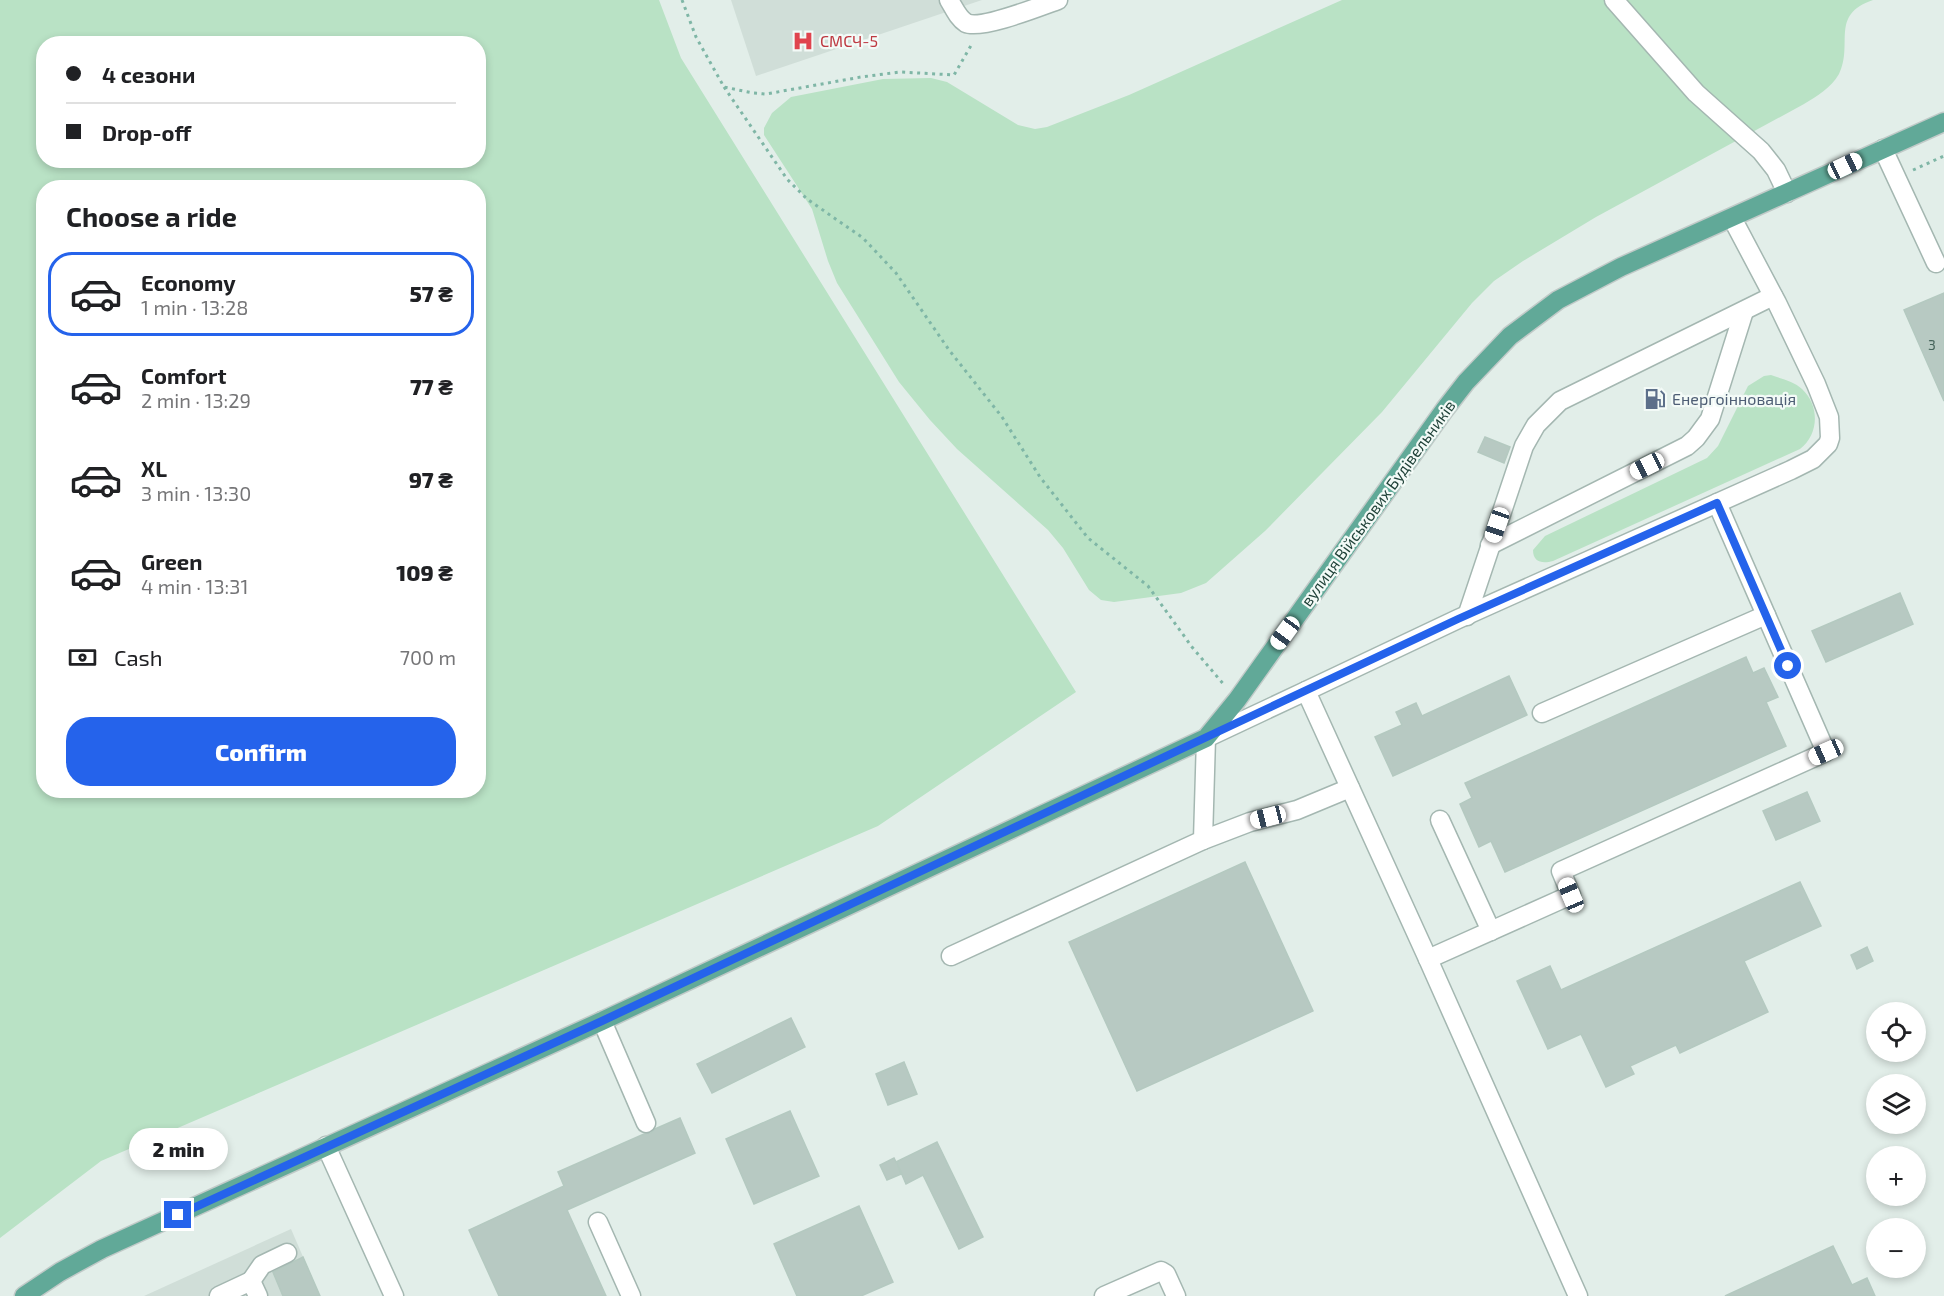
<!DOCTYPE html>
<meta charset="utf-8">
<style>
:root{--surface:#fff;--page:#f2f2f2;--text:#202124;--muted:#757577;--line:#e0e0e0;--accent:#2563eb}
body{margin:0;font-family:"Exo 2",sans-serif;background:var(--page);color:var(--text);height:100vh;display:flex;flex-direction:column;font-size:22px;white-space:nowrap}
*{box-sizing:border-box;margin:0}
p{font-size:20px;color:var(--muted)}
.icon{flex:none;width:33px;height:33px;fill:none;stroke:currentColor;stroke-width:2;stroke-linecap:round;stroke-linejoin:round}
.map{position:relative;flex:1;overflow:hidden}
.details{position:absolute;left:36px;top:180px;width:450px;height:618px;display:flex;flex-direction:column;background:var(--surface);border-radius:24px;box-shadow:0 3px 9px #0003}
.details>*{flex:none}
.banner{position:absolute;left:36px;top:36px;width:450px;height:132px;border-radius:24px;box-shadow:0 3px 9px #0003;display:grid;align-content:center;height:132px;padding:0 30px;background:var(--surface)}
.fabs{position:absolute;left:1866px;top:1002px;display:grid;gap:12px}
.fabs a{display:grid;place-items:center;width:60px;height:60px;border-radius:50%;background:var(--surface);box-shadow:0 3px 9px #0003;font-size:30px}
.end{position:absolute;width:27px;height:27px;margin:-14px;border:8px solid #2563eb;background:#fff;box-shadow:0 0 0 3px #fff}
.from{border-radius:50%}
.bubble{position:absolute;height:42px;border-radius:21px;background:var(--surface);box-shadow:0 3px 9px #0003;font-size:20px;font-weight:800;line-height:42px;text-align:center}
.car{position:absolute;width:18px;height:36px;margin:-18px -9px;border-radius:8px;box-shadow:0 0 4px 2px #0007;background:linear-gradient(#fff 24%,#345 0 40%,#fff 0 76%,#345 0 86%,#fff 0)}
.banner b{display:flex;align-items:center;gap:21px;height:57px;font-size:22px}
.banner b+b{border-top:2px solid var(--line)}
.banner i{width:15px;height:15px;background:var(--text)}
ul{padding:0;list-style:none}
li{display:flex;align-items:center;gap:18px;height:84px;margin:0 12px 9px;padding:0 18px;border:3px solid transparent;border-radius:24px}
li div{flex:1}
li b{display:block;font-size:22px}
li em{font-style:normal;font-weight:800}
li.on{border-color:var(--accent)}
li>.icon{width:54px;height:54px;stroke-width:1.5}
h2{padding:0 30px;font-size:27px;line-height:72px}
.pay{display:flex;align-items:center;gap:15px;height:66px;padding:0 30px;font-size:22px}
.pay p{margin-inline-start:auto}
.button{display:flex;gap:12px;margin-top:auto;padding:12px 30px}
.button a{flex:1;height:69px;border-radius:24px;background:var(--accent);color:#fff;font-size:24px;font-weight:800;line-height:69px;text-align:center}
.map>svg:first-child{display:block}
.built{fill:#d0ded8}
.green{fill:#b9e2c5;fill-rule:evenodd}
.building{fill:#b7c9c2;stroke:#b4c9c0;stroke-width:1.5}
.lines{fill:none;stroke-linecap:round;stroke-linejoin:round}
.minor-casing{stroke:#a4b7b1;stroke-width:21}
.major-casing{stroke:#c1cac8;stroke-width:21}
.path{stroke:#7fb6a6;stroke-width:3;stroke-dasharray:3 4.5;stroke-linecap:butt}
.minor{stroke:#fff;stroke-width:18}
.major{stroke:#61a998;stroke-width:18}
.route{stroke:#2563eb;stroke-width:8}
.labels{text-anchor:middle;stroke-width:4.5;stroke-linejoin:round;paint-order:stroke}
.number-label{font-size:14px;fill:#46645b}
.health-label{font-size:16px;fill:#be3a42;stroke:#f3faf7;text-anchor:start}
.service-label{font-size:16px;fill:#4e5e75;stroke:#f3faf7;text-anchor:start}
.street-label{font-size:16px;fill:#204239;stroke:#f3faf7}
</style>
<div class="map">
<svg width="1944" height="1296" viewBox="0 0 1944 1296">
<rect width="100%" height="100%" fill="#e2eee9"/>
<!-- built -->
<g class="built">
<polygon points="731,0 982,0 756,76"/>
<polygon points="291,1229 320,1296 144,1296"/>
</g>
<!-- green -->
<g class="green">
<path d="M0,0H659L681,58L1076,692L878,826L101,1161L0,1238ZM44,44H478V160H44ZM44,188H478V790H44Z"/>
<path d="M1342,0H1873C1829,15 1854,44 1839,74C1831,88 1817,96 1804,104L1596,217L1523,261L1494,281L1472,303L1382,412L1265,531L1206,583L1181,593L1114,602L1101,600L1089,590L1063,548L1048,530L957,449L930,420L899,382L837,283L828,261L812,209L764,135V128L772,113L791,97L883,79L931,78L947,82L1018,125L1035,129L1047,127L1129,95Z"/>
<path d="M1771,375C1781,379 1794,381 1802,389C1820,406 1819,434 1800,449L1553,561C1542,564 1533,562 1533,550L1545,536L1707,458L1718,446L1748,386L1764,376Z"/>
</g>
<!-- building -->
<g class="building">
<polygon points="1944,293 1944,401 1904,310"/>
<polygon points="1485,437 1510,447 1504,463 1478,452"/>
<polygon points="1900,593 1913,624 1826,662 1812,631"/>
<polygon points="1746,657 1753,673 1764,668 1778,697 1766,702 1786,746 1505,872 1491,841 1479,847 1460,804 1472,798 1465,783"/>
<polygon points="1509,676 1527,715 1393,776 1375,737 1402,725 1396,712 1416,703 1422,716"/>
<polygon points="1807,792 1820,821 1776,840 1763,811"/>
<polygon points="1245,862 1313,1011 1137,1091 1069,942"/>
<polygon points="1800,882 1821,926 1744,961 1768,1012 1680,1053 1676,1045 1630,1066 1634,1074 1606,1087 1581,1034 1548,1049 1517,981 1550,966 1561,990"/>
<polygon points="1867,947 1873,961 1857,969 1851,955"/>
<polygon points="791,1018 805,1047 712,1093 697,1064"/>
<polygon points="904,1062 917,1094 888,1105 876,1074"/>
<polygon points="790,1111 819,1176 754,1204 726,1139"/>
<polygon points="680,1118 695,1153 567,1210 606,1296 499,1296 469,1230 564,1186 558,1172 644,1134 651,1133 655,1129"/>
<polygon points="937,1142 983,1237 959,1249 923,1175 906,1184 897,1163 901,1174 887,1180 880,1165 894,1158 896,1162"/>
<polygon points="859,1206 893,1282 861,1296 797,1296 774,1244"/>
<polygon points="1833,1246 1852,1285 1867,1278 1875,1296 1725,1296"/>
<polygon points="303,1257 320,1296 283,1296 273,1272"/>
</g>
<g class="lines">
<defs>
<g id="minor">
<path d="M949,0C954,8 958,18 966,23C981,30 1041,6 1058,0"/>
<polyline points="1614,0 1696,93 1761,151 1776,170 1787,193"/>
<polyline points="1883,149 1936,263"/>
<polyline points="1490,545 1687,446 1696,438 1710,419 1744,311"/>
<polyline points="1467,616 1524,446 1536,425 1560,401 1773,296"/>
<polyline points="1306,691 1458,619 1791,470 1813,459 1828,444 1830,438 1829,417 1816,384 1777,303 1732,218"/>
<polyline points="1542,713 1766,615 1717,503"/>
<polyline points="1440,820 1491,931"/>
<polyline points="1203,840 1250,822 1297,810 1350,788"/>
<polyline points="951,956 1203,840 1206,738 1306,691 1428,959 1578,1296"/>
<polyline points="1428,959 1571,895 1561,871 1826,752 1766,615"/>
<polyline points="602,1021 646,1123"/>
<polyline points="326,1146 394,1296"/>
<polyline points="598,1222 631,1296"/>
<polyline points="251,1281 262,1265 287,1253"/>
<polyline points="219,1296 251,1281 258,1296"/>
<polyline points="1104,1296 1161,1271 1166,1274 1176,1296"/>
</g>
<polyline id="major" points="24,1296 60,1272 102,1249 602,1021 1206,738 1237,700 1445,409 1466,382 1510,336 1558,300 1621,267 1944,122"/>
</defs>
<!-- minor casing -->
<use href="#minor" class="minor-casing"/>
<!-- major casing -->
<use href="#major" class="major-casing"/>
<!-- path -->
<g class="path">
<polyline points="682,0 696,37 724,87 753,93 766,94 861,77 900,72 954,75 973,42"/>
<polyline points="724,87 787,179 807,199 863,238 896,273 949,350 1002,417 1040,477 1088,538 1148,586 1192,647 1225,686"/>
<polyline points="1913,170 1944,156"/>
</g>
<!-- minor -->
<use href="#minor" class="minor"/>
<!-- major -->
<use href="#major" class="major"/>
</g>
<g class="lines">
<!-- route -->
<polyline class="route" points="178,1215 602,1021 1458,619 1717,503 1788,666"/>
</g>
<!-- icons -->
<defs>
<symbol id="hospital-bare" viewBox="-9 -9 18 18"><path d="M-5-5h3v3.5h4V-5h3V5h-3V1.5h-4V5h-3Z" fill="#e0444e" stroke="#f3faf7" stroke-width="2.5" paint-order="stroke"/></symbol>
<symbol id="fuel-bare" viewBox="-9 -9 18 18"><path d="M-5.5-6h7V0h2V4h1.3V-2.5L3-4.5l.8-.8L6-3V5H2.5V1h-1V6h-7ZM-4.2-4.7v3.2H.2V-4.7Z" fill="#5c6f8a" stroke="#f3faf7" stroke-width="2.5" paint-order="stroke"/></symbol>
</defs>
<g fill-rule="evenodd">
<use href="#hospital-bare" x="788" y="26" width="30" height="30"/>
<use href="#fuel-bare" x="1640" y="384" width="30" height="30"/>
</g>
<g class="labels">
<!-- number labels -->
<g class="number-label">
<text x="1932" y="350">3</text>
</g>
<!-- health labels -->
<g class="health-label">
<text x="820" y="47">СМСЧ-5</text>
</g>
<!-- service labels -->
<g class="service-label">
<text x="1672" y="405">Енергоінновація</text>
</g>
<!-- street labels -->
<g class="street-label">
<text transform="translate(1378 503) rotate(-54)" y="6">вулиця Військових Будівельників</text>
</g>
</g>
</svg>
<div class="fabs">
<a><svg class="icon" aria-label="locate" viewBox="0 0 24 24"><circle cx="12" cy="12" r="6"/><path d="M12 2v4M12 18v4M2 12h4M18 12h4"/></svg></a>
<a><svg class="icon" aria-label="layers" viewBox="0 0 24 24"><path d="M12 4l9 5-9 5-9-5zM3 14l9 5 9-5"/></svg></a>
<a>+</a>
<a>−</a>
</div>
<i class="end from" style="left:1788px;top:666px"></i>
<i class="end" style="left:178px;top:1215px"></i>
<div class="bubble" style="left:129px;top:1128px;width:99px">2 min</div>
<i class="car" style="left:1845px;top:166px;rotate:65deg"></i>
<i class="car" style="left:1647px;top:466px;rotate:243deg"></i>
<i class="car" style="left:1497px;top:525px;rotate:199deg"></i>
<i class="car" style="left:1285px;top:633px;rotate:216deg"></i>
<i class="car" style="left:1826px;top:752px;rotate:246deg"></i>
<i class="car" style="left:1268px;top:817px;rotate:256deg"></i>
<i class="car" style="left:1571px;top:895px;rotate:337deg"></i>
<div class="banner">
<b><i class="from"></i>4 сезони</b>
<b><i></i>Drop-off</b>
</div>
<section class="details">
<h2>Choose a ride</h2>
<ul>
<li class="on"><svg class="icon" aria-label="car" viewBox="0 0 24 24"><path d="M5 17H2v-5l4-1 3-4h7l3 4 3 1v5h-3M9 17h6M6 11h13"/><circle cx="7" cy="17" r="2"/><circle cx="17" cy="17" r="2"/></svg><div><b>Economy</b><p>1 min · 13:28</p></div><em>57 ₴</em></li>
<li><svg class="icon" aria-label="car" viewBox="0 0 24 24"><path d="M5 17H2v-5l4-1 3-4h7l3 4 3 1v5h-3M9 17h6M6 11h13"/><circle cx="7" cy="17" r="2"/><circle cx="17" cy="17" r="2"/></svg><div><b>Comfort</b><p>2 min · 13:29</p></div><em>77 ₴</em></li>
<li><svg class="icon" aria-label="car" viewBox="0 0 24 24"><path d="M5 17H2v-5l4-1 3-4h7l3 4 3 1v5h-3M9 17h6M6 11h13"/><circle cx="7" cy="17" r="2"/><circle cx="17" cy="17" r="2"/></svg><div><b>XL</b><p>3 min · 13:30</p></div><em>97 ₴</em></li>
<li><svg class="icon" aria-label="car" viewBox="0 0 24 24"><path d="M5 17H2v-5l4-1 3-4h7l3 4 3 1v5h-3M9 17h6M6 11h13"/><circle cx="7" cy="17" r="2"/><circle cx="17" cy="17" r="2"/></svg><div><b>Green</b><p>4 min · 13:31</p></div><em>109 ₴</em></li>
</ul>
<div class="pay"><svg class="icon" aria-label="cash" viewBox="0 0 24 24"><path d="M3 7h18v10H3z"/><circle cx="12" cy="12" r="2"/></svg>Cash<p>700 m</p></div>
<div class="button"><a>Confirm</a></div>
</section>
</div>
